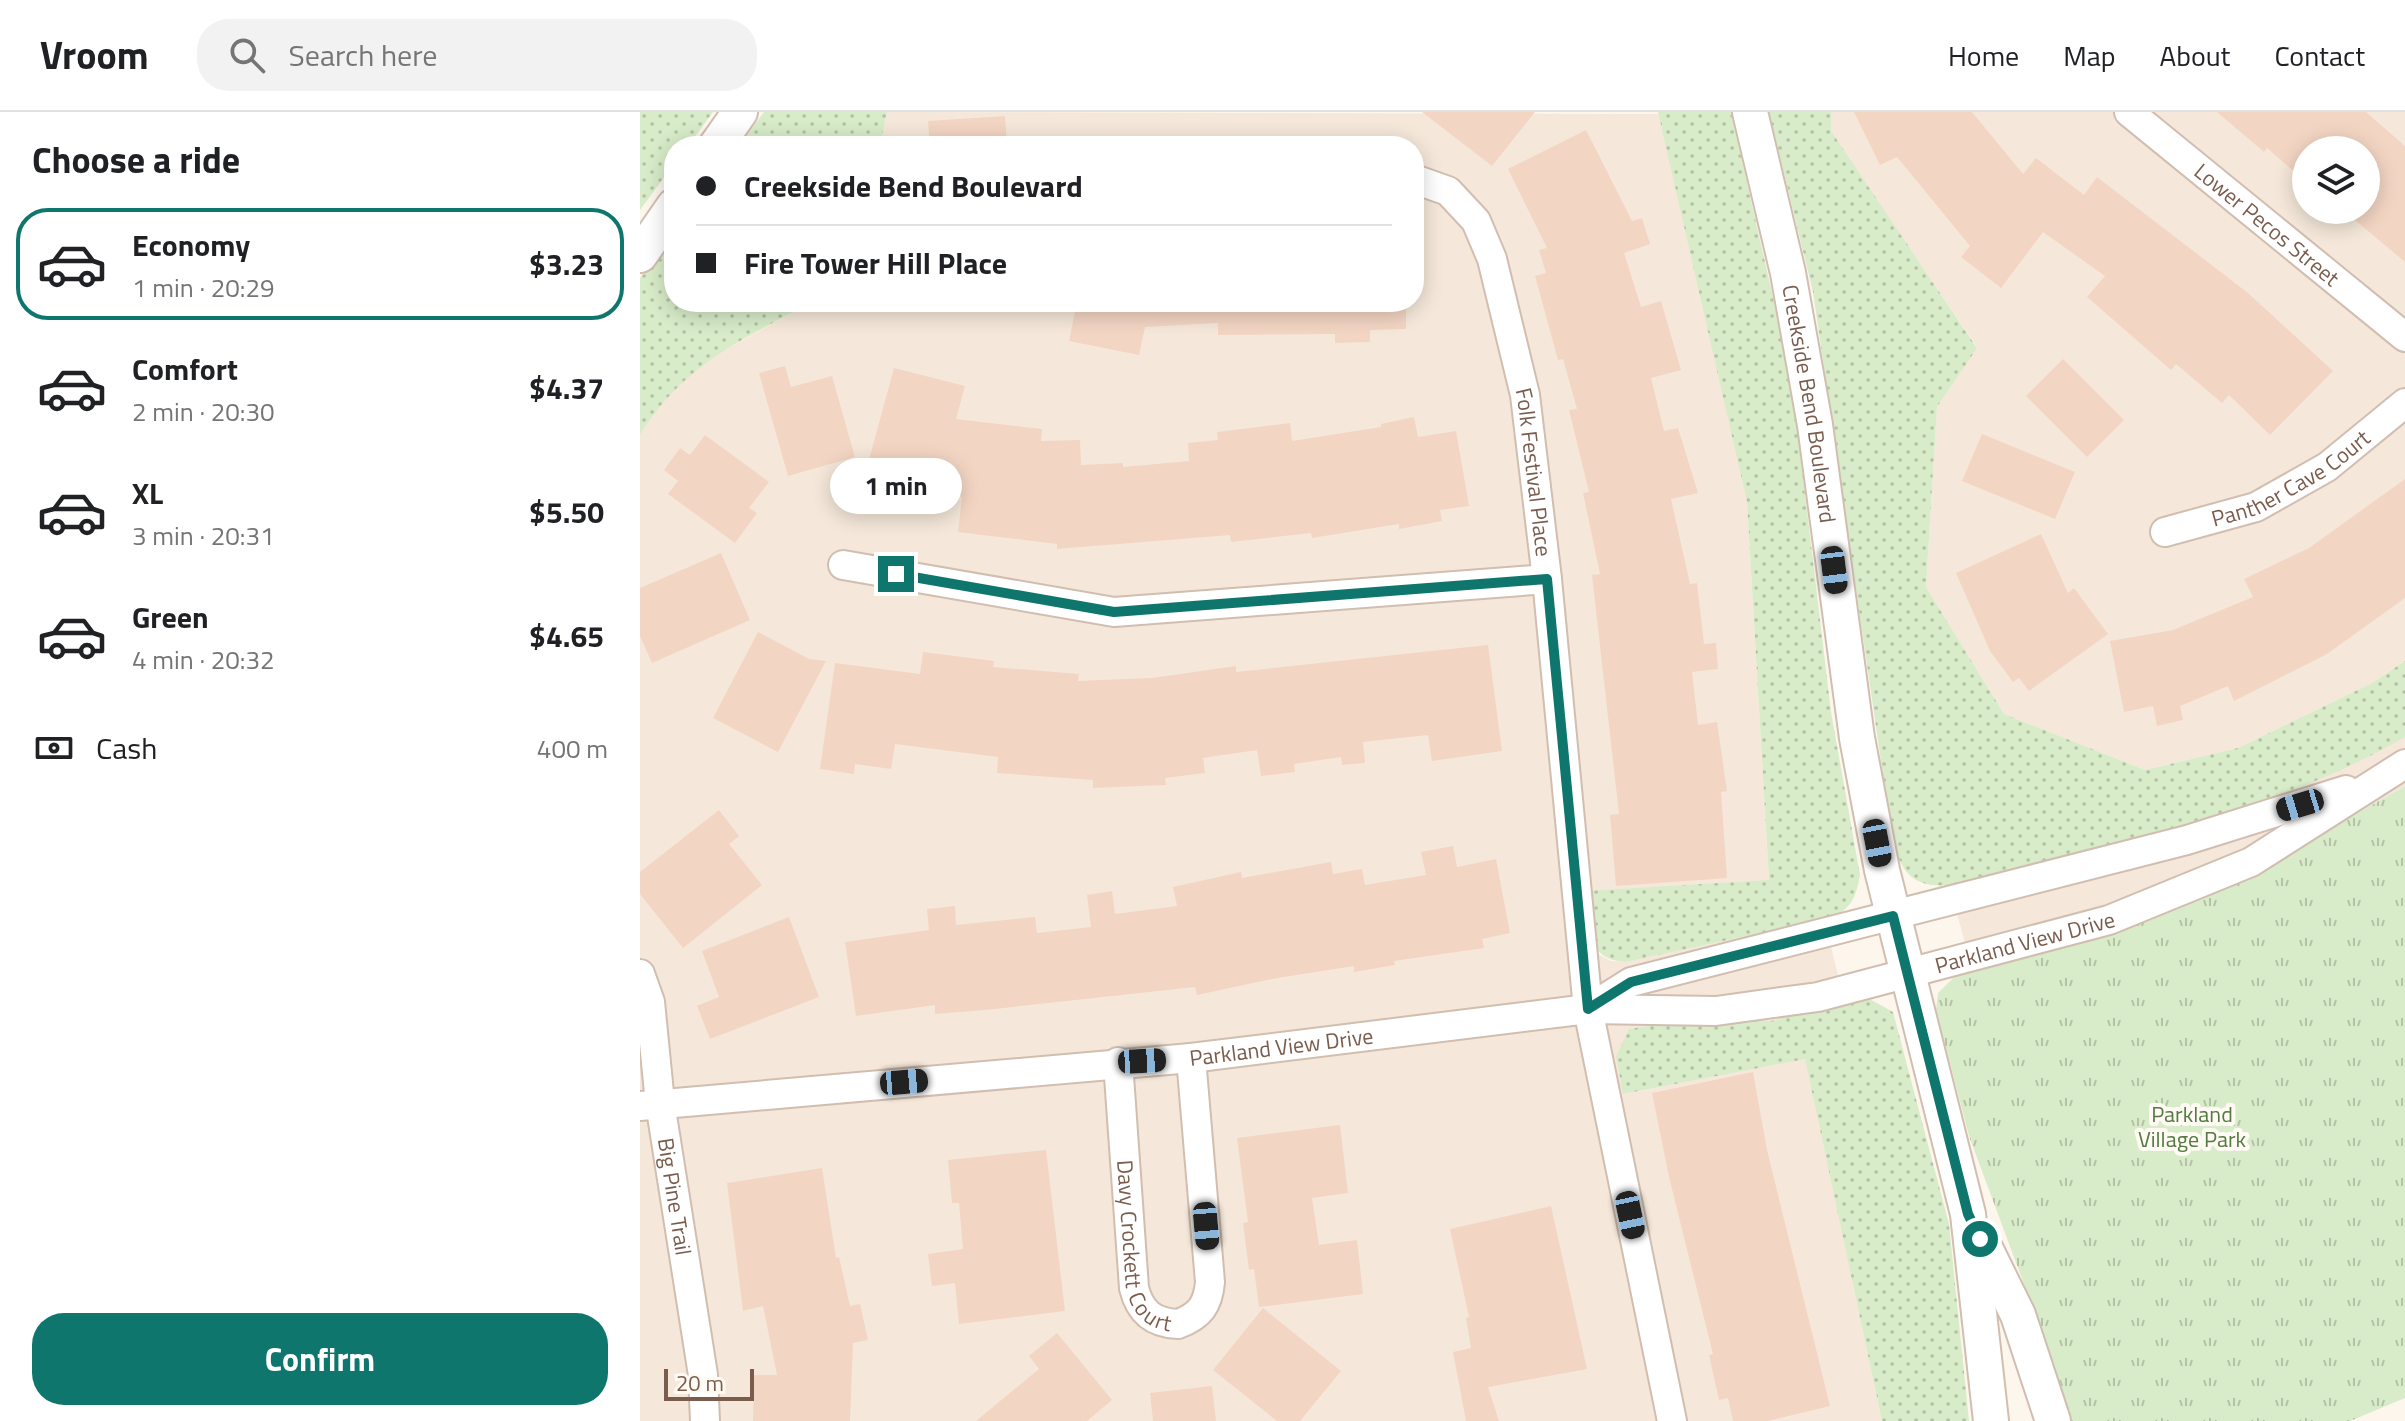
<!DOCTYPE html>
<meta charset="utf-8">
<style>
:root{--surface:#fff;--page:#f2f2f2;--text:#202124;--muted:#757577;--line:#e0e0e0;--accent:#0f766e}
body{margin:0;font-family:"Titillium Web",sans-serif;background:var(--page);color:var(--text);height:100vh;display:flex;flex-direction:column;font-size:30px;white-space:nowrap}
*{box-sizing:border-box;margin:0}
p{font-size:26px;color:var(--muted)}
.icon{flex:none;width:44px;height:44px;fill:none;stroke:currentColor;stroke-width:2;stroke-linecap:round;stroke-linejoin:round}
.map{position:relative;flex:1;overflow:hidden}
.sheet{display:flex;flex-direction:column;background:var(--surface);width:640px}
.sheet>*{flex:none}
.top-card{position:absolute;left:24px;top:24px;width:760px;height:176px;border-radius:32px;box-shadow:0 4px 20px #0003;display:grid;align-content:center;height:176px;padding:0 32px;background:var(--surface)}
.controls{position:absolute;left:1652px;top:24px;display:grid;gap:16px}
.controls a{display:grid;place-items:center;width:88px;height:88px;border-radius:50%;background:var(--surface);box-shadow:0 4px 20px #0003;font-size:40px}
.scale{position:absolute;left:24px;bottom:20px;width:90px;box-sizing:border-box;padding-left:8px;border:4px solid #7a5c4d;border-top:0;font-size:22px;line-height:28px;white-space:nowrap;color:#7a5c4d;-webkit-text-stroke:6px #fffaf3;paint-order:stroke}
.end{position:absolute;width:36px;height:36px;margin:-18px;border:10px solid #0f766e;background:#fff;box-shadow:0 0 0 4px #fff}
.from{border-radius:50%}
.bubble{position:absolute;height:56px;border-radius:28px;background:var(--surface);box-shadow:0 4px 20px #0003;font-size:26px;font-weight:700;line-height:56px;text-align:center}
.car{position:absolute;width:24px;height:48px;margin:-24px -12px;border-radius:10px;box-shadow:0 0 6px 2px #0007;background:linear-gradient(#222 24%,#8ab4d8 0 40%,#222 0 76%,#8ab4d8 0 86%,#222 0)}
.top-card b{display:flex;align-items:center;gap:28px;height:76px;font-size:30px}
.top-card b+b{border-top:2px solid var(--line)}
.top-card i{width:20px;height:20px;background:var(--text)}
ul{padding:0;list-style:none}
li{display:flex;align-items:center;gap:24px;height:112px;margin:0 16px 12px;padding:0 16px;border:4px solid transparent;border-radius:32px}
li div{flex:1}
li b{display:block;font-size:30px}
li em{font-style:normal;font-weight:700}
li.current{border-color:var(--accent)}
li>.icon{width:72px;height:72px;stroke-width:1.5}
h2{padding:0 32px;font-size:36px;line-height:96px}
.pay{display:flex;align-items:center;gap:20px;height:88px;padding:0 32px;font-size:30px}
.pay p{margin-inline-start:auto}
.primary-button{display:flex;gap:16px;margin-top:auto;padding:16px 32px}
.primary-button a{flex:1;height:92px;border-radius:32px;background:var(--accent);color:#fff;font-size:32px;font-weight:700;line-height:92px;text-align:center}
header{display:flex;align-items:center;gap:48px;box-sizing:border-box;height:112px;padding:0 40px;background:var(--surface);border-bottom:2px solid var(--line)}
header strong{font-size:38px}
nav{display:flex;gap:44px;margin-inline-start:auto;font-size:28px}
.search{width:560px;height:72px;background:var(--page);display:flex;align-items:center;gap:20px;box-sizing:border-box;padding:0 28px;border-radius:32px;color:var(--muted);font-size:30px}
main{display:flex;flex:1;min-height:0}
.map>svg:first-child{display:block}
.residential{fill:#f5e8da;fill-rule:evenodd}
.grass{fill:url(#grass-dots)}
.park{fill:url(#park-tufts)}
.building{fill:#f3d5c3}
.lines{fill:none;stroke-linecap:round;stroke-linejoin:round}
.minor-casing{stroke:#d1beb0;stroke-width:32}
.tertiary-casing{stroke:#d1beb0;stroke-width:38}
.minor{stroke:#fff;stroke-width:28}
.tertiary{stroke:#fff;stroke-width:34}
.route{stroke:#0f766e;stroke-width:10}
.labels{text-anchor:middle;stroke-width:8;stroke-linejoin:round;paint-order:stroke}
.street-label{font-size:22px;fill:#7a5c4d;stroke:#fffaf3}
.park-label{font-size:22px;fill:#537a41;stroke:#fffaf3}
</style>
<header>
<strong>Vroom</strong>
<div class="search"><svg class="icon" aria-label="search" viewBox="0 0 24 24"><circle cx="10" cy="10" r="6"/><path d="M15 15l6 6"/></svg>Search here</div>
<nav><a>Home</a><a>Map</a><a>About</a><a>Contact</a></nav>
</header>
<main>
<section class="sheet">
<h2>Choose a ride</h2>
<ul>
<li class="current"><svg class="icon" aria-label="car" viewBox="0 0 24 24"><path d="M5 17H2v-5l4-1 3-4h7l3 4 3 1v5h-3M9 17h6M6 11h13"/><circle cx="7" cy="17" r="2"/><circle cx="17" cy="17" r="2"/></svg><div><b>Economy</b><p>1 min · 20:29</p></div><em>$3.23</em></li>
<li><svg class="icon" aria-label="car" viewBox="0 0 24 24"><path d="M5 17H2v-5l4-1 3-4h7l3 4 3 1v5h-3M9 17h6M6 11h13"/><circle cx="7" cy="17" r="2"/><circle cx="17" cy="17" r="2"/></svg><div><b>Comfort</b><p>2 min · 20:30</p></div><em>$4.37</em></li>
<li><svg class="icon" aria-label="car" viewBox="0 0 24 24"><path d="M5 17H2v-5l4-1 3-4h7l3 4 3 1v5h-3M9 17h6M6 11h13"/><circle cx="7" cy="17" r="2"/><circle cx="17" cy="17" r="2"/></svg><div><b>XL</b><p>3 min · 20:31</p></div><em>$5.50</em></li>
<li><svg class="icon" aria-label="car" viewBox="0 0 24 24"><path d="M5 17H2v-5l4-1 3-4h7l3 4 3 1v5h-3M9 17h6M6 11h13"/><circle cx="7" cy="17" r="2"/><circle cx="17" cy="17" r="2"/></svg><div><b>Green</b><p>4 min · 20:32</p></div><em>$4.65</em></li>
</ul>
<div class="pay"><svg class="icon" aria-label="cash" viewBox="0 0 24 24"><path d="M3 7h18v10H3z"/><circle cx="12" cy="12" r="2"/></svg>Cash<p>400 m</p></div>
<div class="primary-button"><a>Confirm</a></div>
</section>
<div class="map">
<svg width="1765" height="1309" viewBox="0 0 1765 1309">
<defs>
<pattern id="grass-dots" width="8" height="8" patternUnits="userSpaceOnUse" patternTransform="scale(2)"><rect width="8" height="8" fill="#d8ecc9"/><path d="M2 2h.1M6 6h.1" fill="none" stroke="#b4c2a5" stroke-width="1.8" stroke-linecap="round"/></pattern>
<pattern id="park-tufts" width="24" height="20" patternUnits="userSpaceOnUse" patternTransform="scale(2)"><rect width="24" height="20" fill="#d8ecc9"/><path d="M3 7l-1-3M5 7V3M7 7l1-3M15 17l-1-3M17 17v-4M19 17l1-3" fill="none" stroke="#b4c2a5"/></pattern>
</defs>
<rect width="100%" height="100%" fill="#fdf6ec"/>
<!-- residential -->
<g class="residential">
<polygon points="247,0 1020,2 1107,390 1129,769 945,779 958,842 971,849 986,850 1184,807 1205,891 1131,909 1042,909 984,982 1165,946 1242,1309 0,1309 0,323 21,289 67,248 172,190 774,190 774,34 240,34"/>
<path d="M1191,0H1765V549L1732,571L1598,636L1505,658L1364,602L1286,475L1297,295L1337,235L1190,19ZM1666,38H1726V98H1666Z"/>
<polygon points="1765,625 1765,674 1625,754 1332,856 1309,773 1512,723 1647,678"/>
</g>
<!-- grass -->
<g class="grass">
<polygon points="0,0 73,0 48,34 34,34 34,52 0,98"/>
<polygon points="124,0 247,0 240,34 99,34"/>
<path d="M1018,0H1091L1135,194L1155,298L1191,600L1220,763C1216,784 1213,794 1194,805L986,850C945,848 948,812 944,779L1129,768L1107,390Z"/>
<path d="M1129,0H1191V19L1337,236L1297,295L1286,475L1364,602L1505,658L1598,636L1732,571L1765,549V625C1631,703 1458,737 1309,773C1251,779 1255,727 1246,684L1173,180Z"/>
<path d="M34,121V190H172C101,229 44,251 0,323V166Z"/>
<polygon points="1228,886 1253,900 1309,1112 1329,1309 1242,1309 1165,947 983,982 976,944 989,917 1042,909 1131,909"/>
</g>
<!-- park -->
<polygon class="park" points="1765,674 1765,1286 1710,1309 1428,1309 1388,1183 1329,1024 1296,898 1298,881 1315,864 1332,856 1625,754"/>
<!-- building -->
<g class="building">
<polygon points="782,0 895,0 852,54"/>
<polygon points="1214,0 1332,0 1383,62 1396,46 1444,83 1457,65 1608,181 1693,259 1630,323 1589,283 1582,291 1536,252 1531,258 1447,185 1465,164 1403,120 1361,176 1321,145 1330,134 1257,45 1240,53"/>
<polygon points="1577,0 1726,0 1765,34 1765,150 1703,98 1726,98 1726,38 1666,38 1666,70 1627,36 1624,40"/>
<polygon points="365,4 367,34 290,34 288,9"/>
<polygon points="946,18 992,109 1002,106 1010,132 984,141 1001,195 1021,189 1041,258 1011,266 1024,319 1038,316 1058,381 1031,387 1050,472 1057,471 1064,532 1076,531 1078,557 1052,560 1058,613 1077,610 1087,679 1081,680 1087,766 976,774 970,703 979,702 952,463 960,462 943,381 949,380 929,298 937,297 923,247 918,248 895,164 906,161 899,138 907,136 868,57"/>
<polygon points="437,190 766,190 766,217 730,218 730,230 695,231 695,222 578,223 578,211 505,215 499,243 429,229"/>
<polygon points="1423,247 1484,308 1447,345 1386,284"/>
<polygon points="145,254 151,275 192,264 215,345 148,364 119,261"/>
<polygon points="254,256 325,274 316,307 402,317 401,329 440,328 441,353 483,351 483,355 549,349 548,331 578,328 577,320 650,311 652,329 741,315 741,312 774,305 778,325 816,319 829,394 800,398 802,409 759,417 759,412 672,426 671,421 591,430 590,423 417,437 417,432 318,420 322,385 226,359"/>
<polygon points="1342,322 1435,360 1415,407 1322,369"/>
<polygon points="65,323 129,370 109,396 117,401 95,431 28,382 38,369 24,358 40,336 50,343"/>
<polygon points="1765,367 1765,486 1687,542 1594,589 1588,574 1540,594 1543,608 1517,614 1513,594 1484,600 1470,529 1533,518 1613,485 1604,467 1669,436"/>
<polygon points="1401,422 1428,481 1434,476 1468,522 1389,579 1379,566 1373,570 1350,539 1316,461"/>
<polygon points="81,441 110,508 12,551 0,524 0,476"/>
<polygon points="118,520 169,547 186,549 138,640 73,606"/>
<polygon points="848,533 862,639 792,649 788,623 723,630 725,651 702,653 701,645 654,652 655,660 621,664 617,638 563,646 565,661 525,666 526,673 453,676 453,668 357,661 358,645 255,632 251,657 215,652 214,662 180,657 195,551 280,562 283,540 354,549 353,555 439,562 438,569 512,566 596,554 596,560"/>
<polygon points="79,698 99,724 89,732 122,773 43,836 0,782 0,760"/>
<polygon points="813,734 817,755 856,747 870,821 842,827 844,836 754,849 755,853 714,860 714,854 637,866 557,883 555,875 345,898 295,902 295,893 216,904 205,830 289,818 287,797 315,794 316,813 395,805 397,821 451,815 447,783 472,779 475,802 537,794 533,775 601,760 602,766 691,750 693,762 722,757 725,773 786,763 781,740"/>
<polygon points="149,805 179,885 70,927 57,894 79,885 62,839"/>
<polygon points="1113,960 1127,1038 1190,1294 1127,1309 1093,1309 1088,1286 1079,1288 1069,1243 1073,1242 1029,1065 1012,981"/>
<polygon points="700,1013 708,1081 672,1086 679,1133 717,1128 723,1182 619,1195 614,1157 609,1158 603,1111 608,1110 597,1026"/>
<polygon points="406,1038 425,1199 319,1212 315,1171 292,1174 288,1142 323,1137 319,1091 312,1091 308,1048"/>
<polygon points="182,1056 196,1146 199,1145 210,1194 220,1192 228,1228 213,1231 210,1309 113,1309 114,1263 137,1263 123,1194 103,1199 87,1071"/>
<polygon points="911,1094 947,1257 848,1275 859,1309 826,1309 813,1240 831,1236 826,1206 829,1205 810,1117"/>
<polygon points="623,1196 701,1259 660,1309 637,1309 573,1258"/>
<polygon points="417,1221 472,1288 447,1309 336,1309 399,1257 389,1244"/>
<polygon points="572,1274 576,1309 513,1309 510,1281"/>
</g>
<g class="lines">
<defs>
<g id="minor">
<path id="s1" d="M1489,0L1765,225"/>
<path id="s2" d="M774,67L808,79L836,109L852,147L885,283L907,467L948,897L1032,1309"/>
<path id="s3" d="M1525,420L1616,395L1687,355L1765,291"/>
<polyline points="203,453 474,500 907,467"/>
<path id="s4" d="M0,862L10,890L20,991L63,1263L65,1309"/>
<polyline points="948,897 991,870 1547,728 1706,678"/>
<path id="s5" d="M478,950L494,1176C500,1200 513,1211 538,1212C560,1204 568,1193 570,1170L551,946"/>
<path id="s6" d="M0,994L551,946L948,897L1076,899L1178,885L1469,808L1611,750L1765,652"/>
</g>
<g id="tertiary">
<path id="s7" d="M1110,0L1148,161L1175,313L1217,626L1242,758L1328,1102L1351,1309"/>
<polyline points="76,34 100,0"/>
<polyline points="0,143 34,94"/>
<polyline points="1339,1124 1378,1203 1413,1309"/>
</g>
</defs>
<!-- minor casing -->
<use href="#minor" class="minor-casing"/>
<!-- tertiary casing -->
<use href="#tertiary" class="tertiary-casing"/>
<!-- minor -->
<use href="#minor" class="minor"/>
<!-- tertiary -->
<use href="#tertiary" class="tertiary"/>
</g>
<g class="lines">
<!-- route -->
<polyline class="route" points="256,462 474,500 907,467 948,897 991,870 1253,804 1328,1102 1340,1127"/>
</g>
<g class="labels">
<!-- street labels -->
<g class="street-label">
<text dy="8" stroke="none"><textPath href="#s1" startOffset="178">Lower Pecos Street</textPath></text>
<text dy="8" stroke="none"><textPath href="#s7" startOffset="298">Creekside Bend Boulevard</textPath></text>
<text dy="8" stroke="none"><textPath href="#s2" startOffset="336">Folk Festival Place</textPath></text>
<text dy="8" stroke="none"><textPath href="#s3" startOffset="138">Panther Cave Court</textPath></text>
<text dy="8" stroke="none"><textPath href="#s6" startOffset="1398">Parkland View Drive</textPath></text>
<text dy="8" stroke="none"><textPath href="#s6" startOffset="644">Parkland View Drive</textPath></text>
<text dy="8" stroke="none"><textPath href="#s4" startOffset="226">Big Pine Trail</textPath></text>
<text dy="8" stroke="none"><textPath href="#s5" startOffset="190">Davy Crockett Court</textPath></text>
</g>
<!-- park labels -->
<g class="park-label">
<text x="1552" y="1010">Parkland<tspan x="1552" dy="25">Village Park</tspan></text>
</g>
</g>
</svg>
<div class="controls">
<a><svg class="icon" aria-label="layers" viewBox="0 0 24 24"><path d="M12 4l9 5-9 5-9-5zM3 14l9 5 9-5"/></svg></a>
</div>
<div class="scale">20 m</div>
<i class="end from" style="left:1340px;top:1127px"></i>
<i class="end" style="left:256px;top:462px"></i>
<div class="bubble" style="left:190px;top:346px;width:132px">1 min</div>
<i class="car" style="left:1194px;top:458px;rotate:173deg"></i>
<i class="car" style="left:1660px;top:693px;rotate:253deg"></i>
<i class="car" style="left:1237px;top:731px;rotate:169deg"></i>
<i class="car" style="left:502px;top:949px;rotate:87deg"></i>
<i class="car" style="left:264px;top:970px;rotate:85deg"></i>
<i class="car" style="left:990px;top:1103px;rotate:168deg"></i>
<i class="car" style="left:566px;top:1114px;rotate:175deg"></i>
<div class="top-card">
<b><i class="from"></i>Creekside Bend Boulevard</b>
<b><i></i>Fire Tower Hill Place</b>
</div>
</div>
</main>
